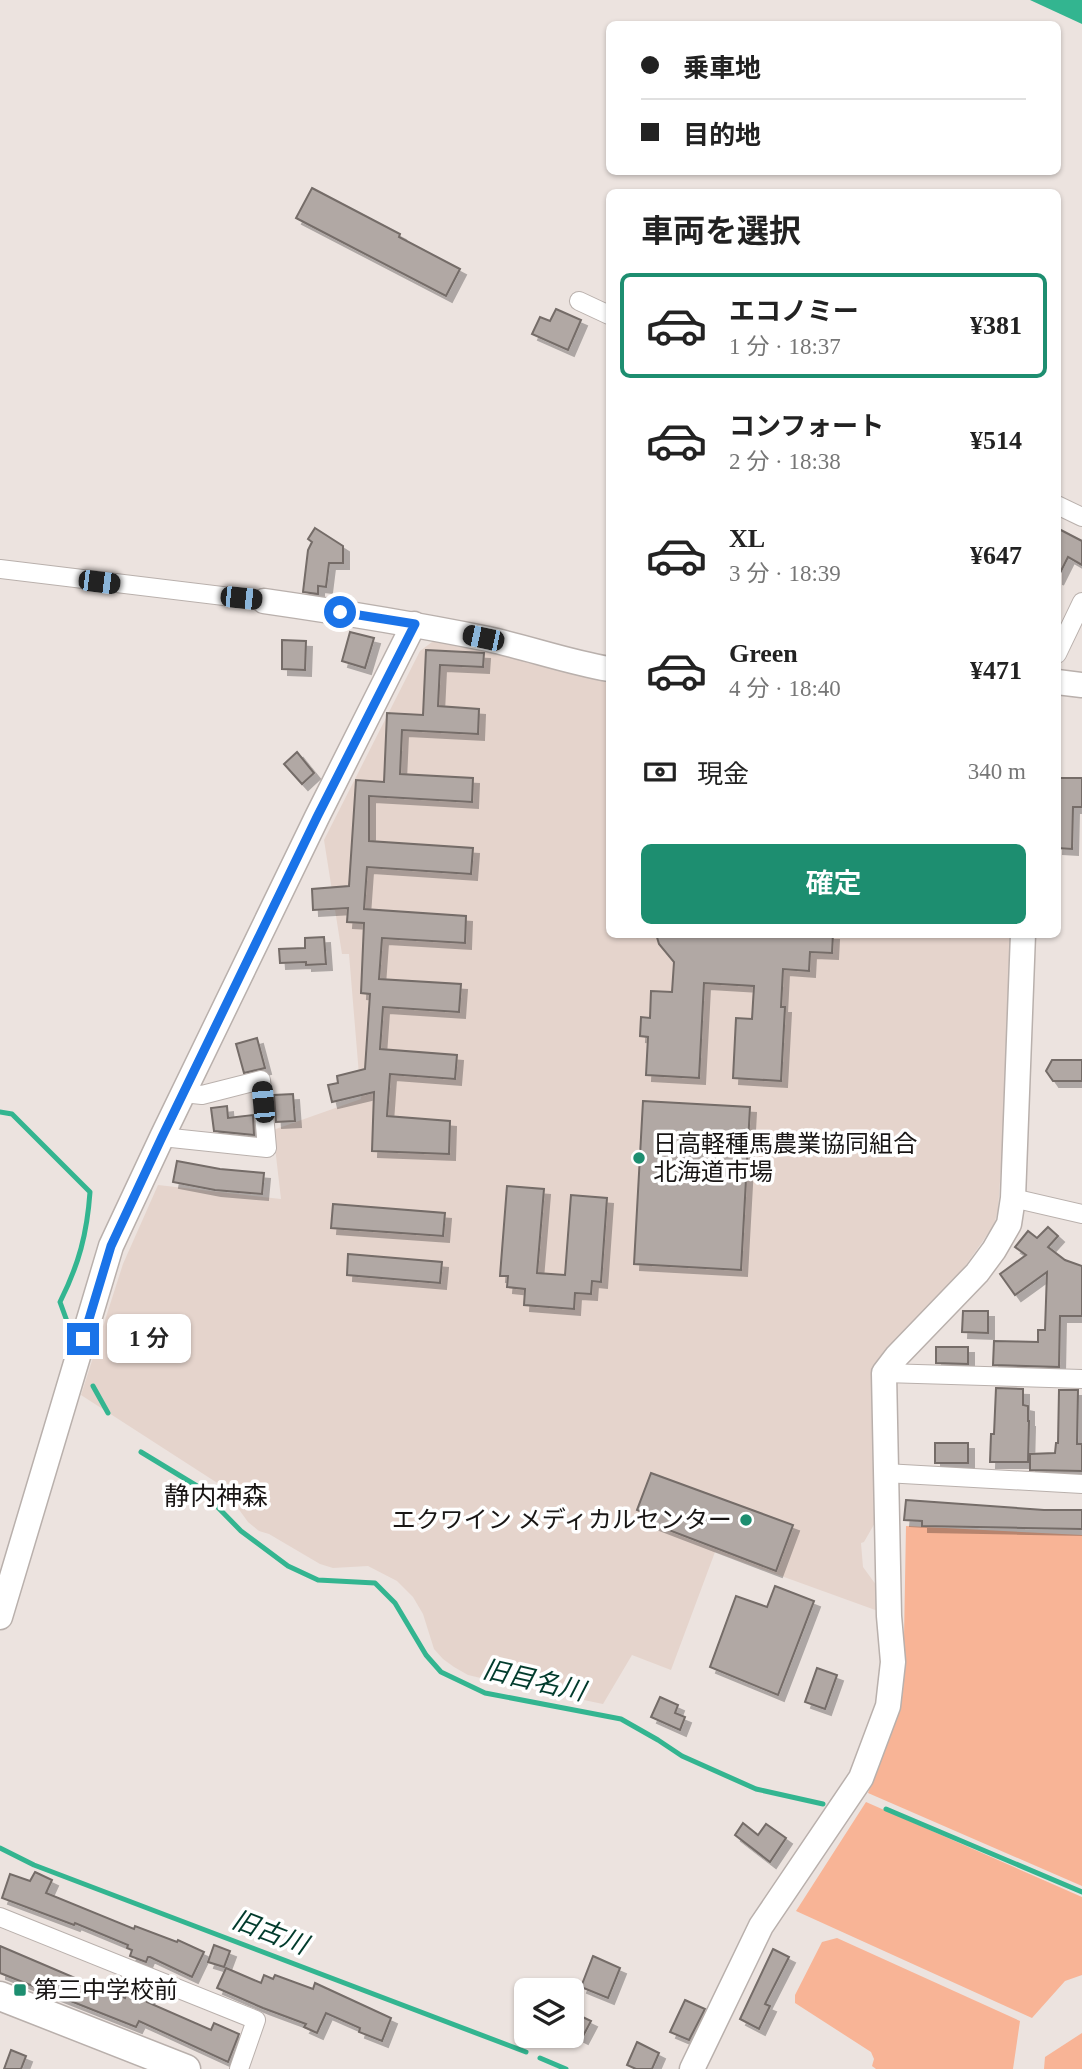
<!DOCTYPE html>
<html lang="ja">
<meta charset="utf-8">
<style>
:root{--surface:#fff;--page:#f6f6f6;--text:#222;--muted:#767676;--line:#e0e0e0;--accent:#1d8e70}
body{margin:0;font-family:"Times New Roman","Noto Sans JP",serif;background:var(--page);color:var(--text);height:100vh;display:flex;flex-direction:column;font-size:26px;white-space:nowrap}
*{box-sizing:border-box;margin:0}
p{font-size:23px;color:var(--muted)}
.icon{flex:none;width:38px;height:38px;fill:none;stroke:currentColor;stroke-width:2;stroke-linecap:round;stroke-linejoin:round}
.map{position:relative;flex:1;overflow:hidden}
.side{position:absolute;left:606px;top:189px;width:455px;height:749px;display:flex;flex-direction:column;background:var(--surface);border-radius:10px;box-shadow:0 2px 5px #0004}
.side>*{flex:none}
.hud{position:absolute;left:606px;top:21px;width:455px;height:154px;border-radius:10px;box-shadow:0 2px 5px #0004;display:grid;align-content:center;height:154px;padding:0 35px;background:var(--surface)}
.tools{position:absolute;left:514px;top:1978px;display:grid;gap:14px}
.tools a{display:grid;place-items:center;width:70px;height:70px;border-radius:10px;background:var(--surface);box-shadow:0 2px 5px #0004;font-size:35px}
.end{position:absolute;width:32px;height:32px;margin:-16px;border:9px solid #1a73e8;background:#fff;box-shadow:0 0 0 4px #fff}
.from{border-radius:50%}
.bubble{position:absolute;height:49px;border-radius:10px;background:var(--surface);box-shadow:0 2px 5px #0004;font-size:23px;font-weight:600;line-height:49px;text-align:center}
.car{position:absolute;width:21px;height:42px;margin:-21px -10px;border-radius:9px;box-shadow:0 0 5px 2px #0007;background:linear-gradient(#222 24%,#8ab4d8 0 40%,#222 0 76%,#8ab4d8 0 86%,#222 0)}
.hud b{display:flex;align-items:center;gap:24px;height:66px;font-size:26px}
.hud b+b{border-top:2px solid var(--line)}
.hud i{width:18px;height:18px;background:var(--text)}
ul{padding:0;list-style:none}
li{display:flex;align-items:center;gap:21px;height:105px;margin:0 14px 10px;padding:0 21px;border:4px solid transparent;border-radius:10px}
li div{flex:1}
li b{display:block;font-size:26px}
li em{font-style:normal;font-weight:600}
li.selected{border-color:var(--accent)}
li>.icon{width:63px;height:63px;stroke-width:1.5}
h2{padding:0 35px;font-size:32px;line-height:84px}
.pay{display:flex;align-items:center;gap:18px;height:77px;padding:0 35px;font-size:26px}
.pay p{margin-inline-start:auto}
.cta{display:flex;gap:14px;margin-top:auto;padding:14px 35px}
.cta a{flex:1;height:80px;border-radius:10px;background:var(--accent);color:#fff;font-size:28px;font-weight:600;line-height:80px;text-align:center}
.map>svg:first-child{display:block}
.built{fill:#e5d4cc}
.green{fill:#f8b496}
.water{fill:#33b590}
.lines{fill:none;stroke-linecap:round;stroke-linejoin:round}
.stream{stroke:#33b590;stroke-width:5}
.building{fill:#b1a8a4;stroke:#746c68;stroke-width:2;filter:url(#shadow)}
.street-casing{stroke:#b9b0ac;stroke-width:20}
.secondary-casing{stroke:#b9b0ac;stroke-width:27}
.primary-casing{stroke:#b9b0ac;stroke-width:31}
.street{stroke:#fff;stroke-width:18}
.secondary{stroke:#fff;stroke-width:24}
.primary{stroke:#fff;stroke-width:28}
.route{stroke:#1a73e8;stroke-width:9}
.poi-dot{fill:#1d8e70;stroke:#fff;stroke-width:2.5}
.labels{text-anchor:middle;stroke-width:7;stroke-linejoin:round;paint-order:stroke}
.poi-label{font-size:24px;fill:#191615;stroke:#fff;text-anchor:start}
.neighbourhood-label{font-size:26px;fill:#191615;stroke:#fff}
.water-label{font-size:26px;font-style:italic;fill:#013b2c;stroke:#fff}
</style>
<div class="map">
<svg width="1082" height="2069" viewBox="0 0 1082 2069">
<defs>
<filter id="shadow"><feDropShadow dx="6" dy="6" stdDeviation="0" flood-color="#0004"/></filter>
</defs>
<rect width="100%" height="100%" fill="#ece3df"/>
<!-- built -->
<polygon class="built" points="436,639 609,678 609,934 1010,935 1008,1066 998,1210 994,1225 945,1295 879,1358 876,1433 876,1521 864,1542 861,1543 863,1567 879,1589 878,1611 715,1552 671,1670 632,1655 603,1704 502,1683 468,1675 454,1667 443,1659 434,1649 423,1614 413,1597 397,1581 368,1566 333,1568 320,1564 269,1534 259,1531 248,1522 222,1486 81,1395 123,1264 158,1185 281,1199 273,1130 361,1099 349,954 342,954 324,840 420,651"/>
<!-- green -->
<g class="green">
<polygon points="906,1526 1082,1535 1082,1886 868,1793 903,1693"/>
<polygon points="866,1802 1082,1897 1082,1975 1065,1981 1032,2018 796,1911"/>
<polygon points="837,1938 1020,2021 1013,2069 876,2069 872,2066 874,2059 871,2052 795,2003 795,1995 822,1942"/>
<polygon points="1082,2033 1082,2069 1044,2069 1045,2057"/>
</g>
<!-- water -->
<polygon class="water" points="1030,0 1082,0 1082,24"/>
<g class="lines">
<!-- stream -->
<g class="stream">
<path d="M0,1112L12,1114L90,1192C87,1234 79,1264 60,1302L68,1324"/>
<polyline points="93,1386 108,1413"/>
<polyline points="141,1452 197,1486 241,1531 288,1566 318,1580 375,1583 395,1603 426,1655 441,1672 485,1693 621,1719 658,1740 682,1756 756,1789 823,1804"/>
<polyline points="886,1809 1082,1892"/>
<polyline points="0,1848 34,1865 526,2052"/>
<polyline points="540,2058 566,2069"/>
</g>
</g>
<!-- building -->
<g class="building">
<polygon points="312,188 400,234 399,237 460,269 446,296 296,218"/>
<polygon points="556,309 581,320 568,350 532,334 540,317 550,321"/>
<polygon points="315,528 343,546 343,563 329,563 326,587 318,586 318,594 303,592 308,550 312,542 308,539"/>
<polygon points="1057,528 1082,541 1082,565 1068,557 1057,579"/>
<polygon points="350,632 374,638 365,668 342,661"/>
<polygon points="282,640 306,641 305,670 282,669"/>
<polygon points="426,650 484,653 483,667 440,665 438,706 479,709 478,734 402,730 400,774 473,778 472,802 369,796 369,841 473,848 471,874 367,867 364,909 466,916 465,943 382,938 379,979 461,984 459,1012 383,1007 380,1049 457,1055 455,1079 390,1074 387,1116 450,1121 449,1154 372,1151 374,1092 332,1102 328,1085 338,1083 337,1076 365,1069 370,994 361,993 364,923 347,922 348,908 313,910 312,889 349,886 356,780 384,782 387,713 423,715"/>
<polygon points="297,752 314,773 302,784 284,764"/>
<polygon points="1059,778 1082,778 1082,807 1073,807 1072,849 1057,848"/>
<polygon points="656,934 833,934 832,953 810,952 809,971 783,969 781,1007 785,1007 781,1081 733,1078 736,1018 752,1019 754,986 704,983 699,1078 646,1075 648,1037 640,1036 641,1017 650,1018 651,991 672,992 674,962 659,944"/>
<polygon points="324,937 326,964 306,965 306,962 280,963 279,949 305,948 305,938"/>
<polygon points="257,1038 265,1068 244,1073 236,1044"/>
<polygon points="1052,1060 1082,1060 1082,1081 1053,1081 1046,1071"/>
<polygon points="293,1094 295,1121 276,1122 274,1095"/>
<polygon points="643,1101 750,1107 741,1270 634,1264"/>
<polygon points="227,1106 228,1118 253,1115 254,1135 214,1131 211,1108"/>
<polygon points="177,1161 220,1169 264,1173 262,1194 215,1190 173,1182"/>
<polygon points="507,1186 544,1189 537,1273 565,1275 571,1195 607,1198 601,1282 592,1281 591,1294 575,1293 574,1309 524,1305 525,1289 507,1287 508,1276 500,1276"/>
<polygon points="333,1204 445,1213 443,1236 331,1228"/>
<polygon points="1048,1227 1058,1236 1048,1247 1065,1260 1082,1266 1082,1316 1060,1316 1059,1367 993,1365 994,1341 1038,1342 1038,1330 1045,1330 1047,1272 1015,1295 1000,1274 1026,1255 1015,1247 1028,1231 1037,1238"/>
<polygon points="348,1254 442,1262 440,1283 347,1275"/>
<polygon points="963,1311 988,1311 988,1333 962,1332"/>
<polygon points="936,1347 968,1347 968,1364 936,1363"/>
<polygon points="996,1388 1023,1389 1023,1405 1028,1406 1028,1421 1029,1421 1028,1462 990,1462 991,1434 994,1434"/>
<polygon points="1059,1390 1078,1390 1077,1444 1082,1444 1082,1471 1030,1470 1030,1454 1055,1453 1056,1443 1058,1443"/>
<rect x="935" y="1443" width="33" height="20"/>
<polygon points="651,1473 793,1525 776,1571 653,1524 655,1517 637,1510"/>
<polygon points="906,1500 1044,1510 1082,1510 1082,1529 922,1526 922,1521 904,1520"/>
<polygon points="775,1586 814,1601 778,1695 710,1667 736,1596 767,1607"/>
<polygon points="817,1668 837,1675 825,1709 805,1702"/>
<polygon points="660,1697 678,1705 675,1713 685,1717 680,1730 651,1717"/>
<polygon points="743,1823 758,1835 766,1824 786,1838 770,1862 735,1835"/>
<polygon points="35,1872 52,1880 46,1893 134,1929 135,1926 177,1942 178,1940 204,1952 192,1977 150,1957 148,1957 146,1962 130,1956 132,1950 127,1948 128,1945 75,1923 74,1925 2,1898 10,1874 30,1881"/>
<polygon points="214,1945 230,1951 224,1967 208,1962"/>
<polygon points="0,1946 89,1984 89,1983 125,1998 129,1988 149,1997 147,2002 211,2030 214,2023 239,2034 228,2062 139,2021 136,2027 0,1973"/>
<polygon points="773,1949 789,1957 765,2004 770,2006 759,2029 740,2019"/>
<polygon points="593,1956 620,1968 608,1998 581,1987"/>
<polygon points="226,1968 261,1983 264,1975 273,1979 275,1975 313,1989 315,1983 391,2018 382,2041 359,2032 360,2028 326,2013 317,2033 304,2027 306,2024 263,2008 217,1988"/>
<polygon points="685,2000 705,2009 689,2040 670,2032"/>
<polygon points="572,2012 591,2021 582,2038 572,2033"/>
<polygon points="637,2042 659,2053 652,2069 636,2069 627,2065"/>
<polygon points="11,2050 26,2056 21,2069 4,2069"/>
</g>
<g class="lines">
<defs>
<g id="street">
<polyline points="579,301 609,315"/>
<polyline points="1057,505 1082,517"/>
<polyline points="0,569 264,601"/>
<polyline points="1057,654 1082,602"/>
<polyline points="162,1137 267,1148 261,1080 202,1095 183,1093"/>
<polyline points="1013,1198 1082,1214"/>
<polyline points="884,1373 1082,1379"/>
<polyline points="885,1473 1082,1484"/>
<polyline points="0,1917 256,2020 239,2069"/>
</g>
<g id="secondary">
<path d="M264,601C340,612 414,624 488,639C529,648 568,662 609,669"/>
<polyline points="1057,682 1082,685"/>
<polyline points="0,1617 111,1246 162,1137 317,817 414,624"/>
<polyline points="692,2069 761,1926 861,1778 888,1706 893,1662 889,1616 884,1373 897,1356 977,1273 994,1250 1009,1224 1013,1198 1023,934"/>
</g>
<polyline id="primary" points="0,1996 186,2069"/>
</defs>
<!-- street casing -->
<use href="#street" class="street-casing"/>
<!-- secondary casing -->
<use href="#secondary" class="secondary-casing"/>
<!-- primary casing -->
<use href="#primary" class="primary-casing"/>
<!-- street -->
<use href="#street" class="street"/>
<!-- secondary -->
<use href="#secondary" class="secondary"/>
<!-- primary -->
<use href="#primary" class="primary"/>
</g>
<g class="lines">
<!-- route -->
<polyline class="route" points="83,1339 111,1246 162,1137 317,817 415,624 340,612"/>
</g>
<!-- markers -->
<g class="poi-dot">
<circle cx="639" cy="1158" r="7"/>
<circle cx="746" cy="1520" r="7"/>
<rect x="13" y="1983" width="14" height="14" rx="3.5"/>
</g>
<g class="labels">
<!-- poi labels -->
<g class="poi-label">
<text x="653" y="1152">日高軽種馬農業協同組合<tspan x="653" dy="28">北海道市場</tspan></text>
<text x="732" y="1528" text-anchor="end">エクワイン メディカルセンター</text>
<text x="34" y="1998">第三中学校前</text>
</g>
<!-- neighbourhood labels -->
<g class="neighbourhood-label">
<text x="216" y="1505">静内神森</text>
</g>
<!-- water labels -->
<g class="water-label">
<text transform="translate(534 1680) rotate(13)" y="9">旧目名川</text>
<text transform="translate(270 1932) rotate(21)" y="9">旧古川</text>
</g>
</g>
</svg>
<div class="tools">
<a><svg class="icon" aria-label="layers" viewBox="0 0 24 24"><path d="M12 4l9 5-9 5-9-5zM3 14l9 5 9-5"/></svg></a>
</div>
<i class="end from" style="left:340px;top:612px"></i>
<i class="end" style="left:83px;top:1339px"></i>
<div class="bubble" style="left:107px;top:1314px;width:84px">1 分</div>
<i class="car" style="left:99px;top:582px;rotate:97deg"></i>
<i class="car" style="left:241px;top:598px;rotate:96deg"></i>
<i class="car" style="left:483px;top:638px;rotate:282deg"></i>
<i class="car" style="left:263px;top:1102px;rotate:355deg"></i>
<div class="hud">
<b><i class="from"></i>乗車地</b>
<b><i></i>目的地</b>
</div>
<section class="side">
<h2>車両を選択</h2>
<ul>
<li class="selected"><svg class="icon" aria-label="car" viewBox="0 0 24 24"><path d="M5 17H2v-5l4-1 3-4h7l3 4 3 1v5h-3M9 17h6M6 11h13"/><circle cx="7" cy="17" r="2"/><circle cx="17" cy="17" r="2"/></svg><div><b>エコノミー</b><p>1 分 · 18:37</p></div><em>¥381</em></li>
<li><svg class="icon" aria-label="car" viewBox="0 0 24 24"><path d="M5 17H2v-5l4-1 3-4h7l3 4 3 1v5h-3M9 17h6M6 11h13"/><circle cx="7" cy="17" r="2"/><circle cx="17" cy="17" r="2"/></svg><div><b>コンフォート</b><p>2 分 · 18:38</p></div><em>¥514</em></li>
<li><svg class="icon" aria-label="car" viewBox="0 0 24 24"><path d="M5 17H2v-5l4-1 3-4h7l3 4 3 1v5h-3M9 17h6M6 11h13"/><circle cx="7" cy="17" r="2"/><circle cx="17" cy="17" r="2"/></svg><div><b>XL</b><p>3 分 · 18:39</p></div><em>¥647</em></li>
<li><svg class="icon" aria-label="car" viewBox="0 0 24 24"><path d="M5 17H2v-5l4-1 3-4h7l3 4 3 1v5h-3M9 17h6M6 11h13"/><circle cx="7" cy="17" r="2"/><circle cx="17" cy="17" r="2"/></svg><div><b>Green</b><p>4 分 · 18:40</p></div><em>¥471</em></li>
</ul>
<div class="pay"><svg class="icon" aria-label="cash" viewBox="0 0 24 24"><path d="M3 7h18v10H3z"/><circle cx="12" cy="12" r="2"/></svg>現金<p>340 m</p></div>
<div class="cta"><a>確定</a></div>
</section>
</div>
